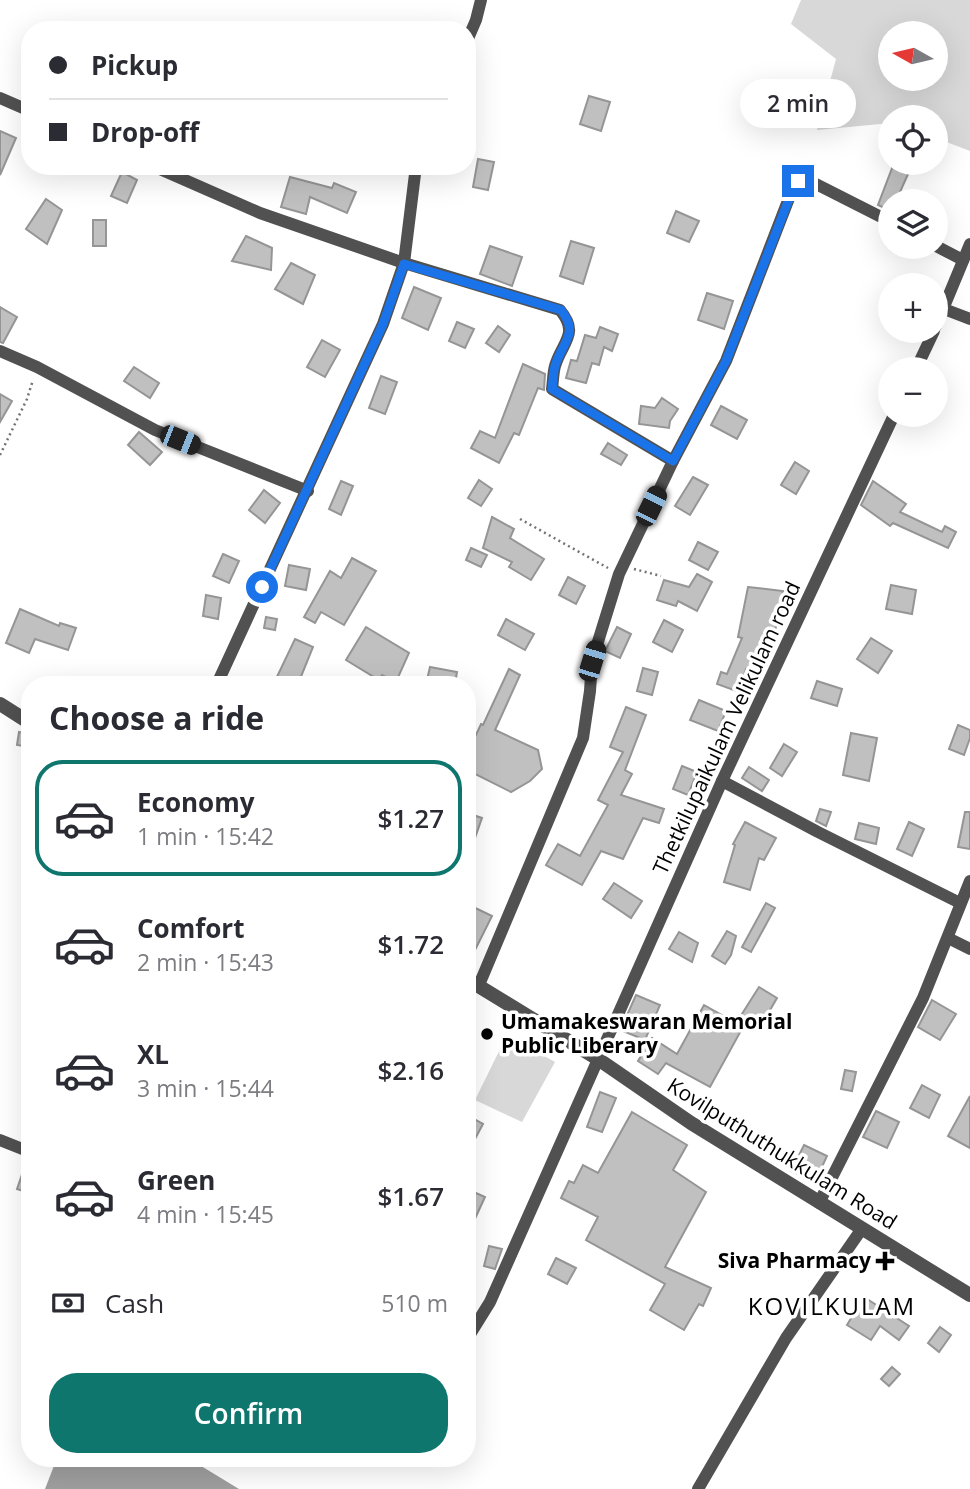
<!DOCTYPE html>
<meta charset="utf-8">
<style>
:root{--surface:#fff;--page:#f7f7f7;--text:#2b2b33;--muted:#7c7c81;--line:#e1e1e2;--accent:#0f766e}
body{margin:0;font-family:"Open Sans",sans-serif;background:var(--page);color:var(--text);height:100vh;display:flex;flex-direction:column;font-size:26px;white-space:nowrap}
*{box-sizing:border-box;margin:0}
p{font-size:23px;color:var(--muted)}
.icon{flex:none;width:38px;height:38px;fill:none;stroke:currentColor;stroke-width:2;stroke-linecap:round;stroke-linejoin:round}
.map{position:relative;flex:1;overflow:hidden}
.side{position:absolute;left:21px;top:676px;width:455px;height:791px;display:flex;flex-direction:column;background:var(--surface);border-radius:28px;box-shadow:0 7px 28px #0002}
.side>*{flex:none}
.guide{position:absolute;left:21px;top:21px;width:455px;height:154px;border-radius:28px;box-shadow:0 7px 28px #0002;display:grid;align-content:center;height:154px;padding:0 28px;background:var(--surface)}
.needle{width:46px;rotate:278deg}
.tools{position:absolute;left:878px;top:21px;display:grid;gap:14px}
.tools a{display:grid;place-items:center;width:70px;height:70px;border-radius:50%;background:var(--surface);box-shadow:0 7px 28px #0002;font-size:35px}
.end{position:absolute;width:32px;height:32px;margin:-16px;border:9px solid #1a73e8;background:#fff;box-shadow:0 0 0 4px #fff}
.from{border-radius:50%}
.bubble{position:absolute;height:49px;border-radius:24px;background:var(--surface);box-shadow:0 7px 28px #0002;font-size:23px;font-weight:600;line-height:49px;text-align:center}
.car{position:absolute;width:21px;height:42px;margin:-21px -10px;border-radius:9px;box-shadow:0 0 5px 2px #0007;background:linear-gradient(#222 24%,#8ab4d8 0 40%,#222 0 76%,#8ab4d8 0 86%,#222 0)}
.guide b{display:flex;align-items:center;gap:24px;height:66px;font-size:26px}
.guide b+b{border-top:2px solid var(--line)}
.guide i{width:18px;height:18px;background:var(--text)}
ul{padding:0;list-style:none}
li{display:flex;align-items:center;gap:21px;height:116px;margin:0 14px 10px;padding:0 14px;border:4px solid transparent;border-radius:28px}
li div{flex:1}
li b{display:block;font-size:26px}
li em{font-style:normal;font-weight:600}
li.current{border-color:var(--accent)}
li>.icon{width:63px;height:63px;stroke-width:1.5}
h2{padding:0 28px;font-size:32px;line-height:84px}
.pay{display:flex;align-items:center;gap:18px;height:77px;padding:0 28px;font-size:26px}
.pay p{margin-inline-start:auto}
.cta{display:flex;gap:14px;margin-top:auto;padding:14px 28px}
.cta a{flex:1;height:80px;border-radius:28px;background:var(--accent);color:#fff;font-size:28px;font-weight:600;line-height:80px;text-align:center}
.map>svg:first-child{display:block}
.green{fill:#d8d8d8;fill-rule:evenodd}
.water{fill:#9f9f9f}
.building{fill:#c0c0c0;stroke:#959595;stroke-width:2}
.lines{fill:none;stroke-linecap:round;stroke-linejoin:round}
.path{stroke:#737373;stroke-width:2.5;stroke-dasharray:2 3.5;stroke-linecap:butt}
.minor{stroke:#515151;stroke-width:12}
.tertiary{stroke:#515151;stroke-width:14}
.route{stroke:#1a73e8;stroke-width:9}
.poi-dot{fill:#000;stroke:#fff;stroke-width:2.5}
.labels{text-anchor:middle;stroke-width:7;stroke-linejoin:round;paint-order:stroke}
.street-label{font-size:21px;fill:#000;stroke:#fff}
.poi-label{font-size:21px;font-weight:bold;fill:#000;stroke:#fff;text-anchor:start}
.quarter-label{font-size:24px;letter-spacing:2px;fill:#000;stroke:#fff}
</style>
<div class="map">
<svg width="970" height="1489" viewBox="0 0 970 1489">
<rect width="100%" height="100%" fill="#fff"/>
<!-- green -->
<g class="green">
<path d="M801,0H970V151L936,138V117H891V123L817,130L836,59L791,24ZM891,33H936V79H891Z"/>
<polygon points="507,1035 555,1062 522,1122 475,1100"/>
</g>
<!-- water -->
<polygon class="water" points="57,1458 188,1458 239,1489 45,1489"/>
<!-- building -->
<g class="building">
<polygon points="589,96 610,102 601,131 580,124"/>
<polygon points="0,131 16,138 0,175"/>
<polygon points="478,159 494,162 488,190 473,187"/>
<polygon points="894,163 913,163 896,201 891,201 891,211 878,205"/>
<polygon points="122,172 137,180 127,203 111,196"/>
<polygon points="290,177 332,188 334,183 356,192 347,213 310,197 306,214 281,207"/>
<polygon points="46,199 62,210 47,244 26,229"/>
<polygon points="676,211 699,221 689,242 667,233"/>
<rect x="93" y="220" width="13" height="26"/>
<polygon points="246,236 272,248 271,270 232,261"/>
<polygon points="571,241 594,248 583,284 560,276"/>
<polygon points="490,246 522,257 512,286 480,274"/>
<polygon points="291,263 315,275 303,304 275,289"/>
<polygon points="414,287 441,298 428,330 402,318"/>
<polygon points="707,293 733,301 724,329 698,320"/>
<polygon points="0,307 17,317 3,343 0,342"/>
<polygon points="457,322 474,329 465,348 449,341"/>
<polygon points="498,326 510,335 499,352 486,343"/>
<polygon points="600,327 618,334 612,351 604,347 599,365 592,363 586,383 566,378 571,360 577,361 585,335 596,338"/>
<polygon points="322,340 340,350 325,377 307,367"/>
<polygon points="523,364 545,374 544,390 538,388 519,435 514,433 499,463 471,448 480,431 495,438"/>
<polygon points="134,367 159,383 150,398 124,381"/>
<polygon points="381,376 397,382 385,414 369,408"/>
<polygon points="0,394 12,401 0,422"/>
<polygon points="662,398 678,409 670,421 669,428 639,424 641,406 655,408"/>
<polygon points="721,406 747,420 737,439 711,425"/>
<polygon points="139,432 162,452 150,465 128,445"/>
<polygon points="608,443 627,455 621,465 601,454"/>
<polygon points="795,462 809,471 796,494 781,485"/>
<polygon points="693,477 708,485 690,515 675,506"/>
<polygon points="479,480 492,489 481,506 468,498"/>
<polygon points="341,481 353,486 341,515 329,509"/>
<polygon points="873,481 906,504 900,512 942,532 945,526 956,532 948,548 893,523 890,526 861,505"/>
<polygon points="264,490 280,503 265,523 249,510"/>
<polygon points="492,517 514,529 510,538 544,559 531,580 509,567 512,562 483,548"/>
<polygon points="698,542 718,552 708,570 689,560"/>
<polygon points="471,548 487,555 481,567 466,560"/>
<polygon points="223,554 239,561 229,583 213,576"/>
<polygon points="352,558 376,571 344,625 321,612 315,623 304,617 330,571 341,578"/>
<polygon points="289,565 310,569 306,590 285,586"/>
<polygon points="697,574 712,582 697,611 678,601 676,606 657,600 664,580 689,587"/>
<polygon points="568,577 585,586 576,604 559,595"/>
<polygon points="891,585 916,590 912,614 886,609"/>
<polygon points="748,587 783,591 773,642 765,641 752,671 746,669 739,692 717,684 721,672 727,674 742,638 738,637"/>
<polygon points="206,595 221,598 218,619 203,616"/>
<polygon points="20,609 59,626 60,623 76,628 68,650 35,639 29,653 6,643"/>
<polygon points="266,617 277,619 275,630 264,628"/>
<polygon points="506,619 534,634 525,650 498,635"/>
<polygon points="664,620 683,630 672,652 653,642"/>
<polygon points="366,627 409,653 396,682 382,675 379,680 346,660"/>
<polygon points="617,627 631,634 620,658 605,651"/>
<polygon points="871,638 892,651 878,673 857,659"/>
<polygon points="295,639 313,647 298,684 283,684 275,681"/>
<polygon points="430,667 457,672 455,684 427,680"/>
<polygon points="643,668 658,672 652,695 637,691"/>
<polygon points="509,669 520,675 495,730 538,750 542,769 530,781 511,792 467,770 467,731 476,735 481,724 483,725"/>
<polygon points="817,681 842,689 837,706 811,698"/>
<polygon points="699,700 726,711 718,731 690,720"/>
<polygon points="626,707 646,715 625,770 632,774 621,795 664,809 659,823 643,818 623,859 601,851 582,885 546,865 558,844 580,856 608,805 598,800 623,752 610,747"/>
<polygon points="958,725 970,730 970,738 964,755 949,749"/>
<polygon points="19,732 30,734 30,747 17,745"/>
<polygon points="851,733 877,738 869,781 843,775"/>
<polygon points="784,744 797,752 782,776 770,768"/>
<polygon points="682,766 697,772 688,795 673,789"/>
<polygon points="749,767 769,780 762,791 742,778"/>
<polygon points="820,809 831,812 826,826 816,821"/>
<polygon points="965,812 970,812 970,849 958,847"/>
<polygon points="467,813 482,818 469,855 467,854"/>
<polygon points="745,822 776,838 764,860 759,858 750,890 724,882 735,845 733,844"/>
<polygon points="909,822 924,829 912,856 897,849"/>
<polygon points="859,823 879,828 876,844 855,839"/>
<polygon points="614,883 642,901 631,918 603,899"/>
<polygon points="766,903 775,908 751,952 742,947"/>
<polygon points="467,904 492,916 467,966"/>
<polygon points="727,931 736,936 731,955 725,964 712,956"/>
<polygon points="679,932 698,943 692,962 669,949"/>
<polygon points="759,987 777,998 759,1029 740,1017"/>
<polygon points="636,995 660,1005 645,1040 623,1031 624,1022"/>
<polygon points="932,1000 956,1014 940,1040 918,1027"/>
<polygon points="704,1005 743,1027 710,1087 666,1063 658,1074 638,1061 652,1038 677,1054"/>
<polygon points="845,1070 856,1072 852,1091 841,1089"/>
<polygon points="922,1085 940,1095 929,1118 910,1108"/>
<polygon points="600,1092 616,1098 602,1132 587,1127"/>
<polygon points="970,1096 970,1148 948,1136"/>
<polygon points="876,1111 899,1122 887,1148 863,1137"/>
<polygon points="632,1112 687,1145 673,1170 706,1192 665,1267 711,1288 703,1306 699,1304 684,1330 650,1310 665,1284 586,1240 598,1217 561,1198 569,1181 574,1183 583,1165 598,1173"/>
<polygon points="467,1115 483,1124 467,1154"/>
<polygon points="804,1145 827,1156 815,1182 791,1171"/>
<polygon points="27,1160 30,1161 30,1193 17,1189"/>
<polygon points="467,1189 485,1197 467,1236"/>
<polygon points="489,1246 502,1249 495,1269 484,1266"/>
<polygon points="556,1258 576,1268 567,1284 548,1274"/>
<polygon points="864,1297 909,1326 899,1340 880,1326 871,1340 847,1325"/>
<polygon points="940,1327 951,1335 939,1352 928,1343"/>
<polygon points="892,1367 900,1374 889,1386 881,1379"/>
</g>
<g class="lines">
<!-- path -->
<g class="path">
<polyline points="0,455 27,399 33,380"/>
<polyline points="520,519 608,568"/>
<polyline points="634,569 661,576"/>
</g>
<!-- minor -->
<g class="minor">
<polyline points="467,41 476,20 481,0"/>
<polyline points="0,98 30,111"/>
<path d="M153,166L260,213L404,263L560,310C580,334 562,342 555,366C553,373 553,382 552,389L673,461"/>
<polyline points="936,246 963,260"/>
<polyline points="944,309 970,319"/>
<polyline points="936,326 970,244"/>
<polyline points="0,351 37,367 155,430 308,491"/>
<polyline points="916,369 934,331"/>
<polyline points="217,684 383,324 404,263 416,166"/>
<polyline points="722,781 818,832 960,903"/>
<polyline points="948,938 970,949"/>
<polyline points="479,985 583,738 590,691 592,661 619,574 673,461 726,361 791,193 798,181 812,182 891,222"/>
<polyline points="0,1140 30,1152"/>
<polyline points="819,1203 923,998 970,881"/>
<polyline points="467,1339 490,1302 722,781 894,415"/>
<polyline points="698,1489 786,1338 861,1230"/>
</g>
<!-- tertiary -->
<g class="tertiary">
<polyline points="0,704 30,723"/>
<polyline points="467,979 598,1059 691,1123 970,1295"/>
</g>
</g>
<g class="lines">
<!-- route -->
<path class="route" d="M262,587L383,324L404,264L561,310C580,334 562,342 555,366C553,373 553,382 552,389L673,461L726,361L791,194L798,181"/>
</g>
<!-- markers -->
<g class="poi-dot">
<circle cx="487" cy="1034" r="7"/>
<path d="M881.5 1250.5h7v7h7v7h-7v7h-7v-7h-7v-7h7z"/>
</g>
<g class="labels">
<!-- street labels -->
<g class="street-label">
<text transform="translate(727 728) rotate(-65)" y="7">Thetkilupaikulam Velikulam road</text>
<text transform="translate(782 1154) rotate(32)" y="7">Kovilputhuthukkulam Road</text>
</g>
<!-- poi labels -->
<g class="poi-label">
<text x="501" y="1029">Umamakeswaran Memorial<tspan x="501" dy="24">Public Liberary</tspan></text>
<text x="871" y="1268" text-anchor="end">Siva Pharmacy</text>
</g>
<!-- quarter labels -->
<g class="quarter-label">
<text x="832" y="1315">KOVILKULAM</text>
</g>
</g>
</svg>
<div class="tools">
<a><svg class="needle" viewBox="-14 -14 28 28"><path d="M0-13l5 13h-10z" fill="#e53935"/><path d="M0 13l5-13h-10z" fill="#7c7c81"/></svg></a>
<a><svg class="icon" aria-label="locate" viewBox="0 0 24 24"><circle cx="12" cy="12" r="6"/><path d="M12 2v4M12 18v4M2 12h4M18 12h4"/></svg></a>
<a><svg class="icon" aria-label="layers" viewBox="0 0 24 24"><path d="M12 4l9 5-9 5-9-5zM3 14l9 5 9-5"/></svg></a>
<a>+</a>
<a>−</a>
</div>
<i class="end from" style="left:262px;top:587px"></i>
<i class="end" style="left:798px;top:181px"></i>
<div class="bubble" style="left:740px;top:79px;width:116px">2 min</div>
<i class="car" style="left:180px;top:440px;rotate:112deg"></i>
<i class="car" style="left:651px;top:506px;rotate:26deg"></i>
<i class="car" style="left:592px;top:661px;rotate:17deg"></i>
<div class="guide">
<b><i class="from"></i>Pickup</b>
<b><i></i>Drop-off</b>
</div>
<section class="side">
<h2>Choose a ride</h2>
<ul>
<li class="current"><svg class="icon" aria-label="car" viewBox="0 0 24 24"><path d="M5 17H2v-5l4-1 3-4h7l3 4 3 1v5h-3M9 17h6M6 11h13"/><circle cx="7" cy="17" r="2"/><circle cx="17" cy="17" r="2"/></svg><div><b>Economy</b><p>1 min · 15:42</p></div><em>$1.27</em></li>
<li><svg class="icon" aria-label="car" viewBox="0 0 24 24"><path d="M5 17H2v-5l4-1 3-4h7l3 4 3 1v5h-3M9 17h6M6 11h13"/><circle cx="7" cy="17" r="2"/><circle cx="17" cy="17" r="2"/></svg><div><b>Comfort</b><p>2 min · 15:43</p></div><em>$1.72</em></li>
<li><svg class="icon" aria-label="car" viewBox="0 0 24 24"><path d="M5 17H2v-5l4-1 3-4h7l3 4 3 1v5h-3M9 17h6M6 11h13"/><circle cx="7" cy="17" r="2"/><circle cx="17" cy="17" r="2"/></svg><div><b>XL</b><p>3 min · 15:44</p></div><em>$2.16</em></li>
<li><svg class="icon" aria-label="car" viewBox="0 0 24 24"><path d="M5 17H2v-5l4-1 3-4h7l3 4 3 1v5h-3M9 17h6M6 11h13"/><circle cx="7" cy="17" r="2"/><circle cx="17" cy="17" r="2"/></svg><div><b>Green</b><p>4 min · 15:45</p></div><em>$1.67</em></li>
</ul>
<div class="pay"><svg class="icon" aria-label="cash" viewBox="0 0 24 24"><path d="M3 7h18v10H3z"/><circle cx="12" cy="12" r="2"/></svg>Cash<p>510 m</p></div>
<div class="cta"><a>Confirm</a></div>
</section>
</div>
